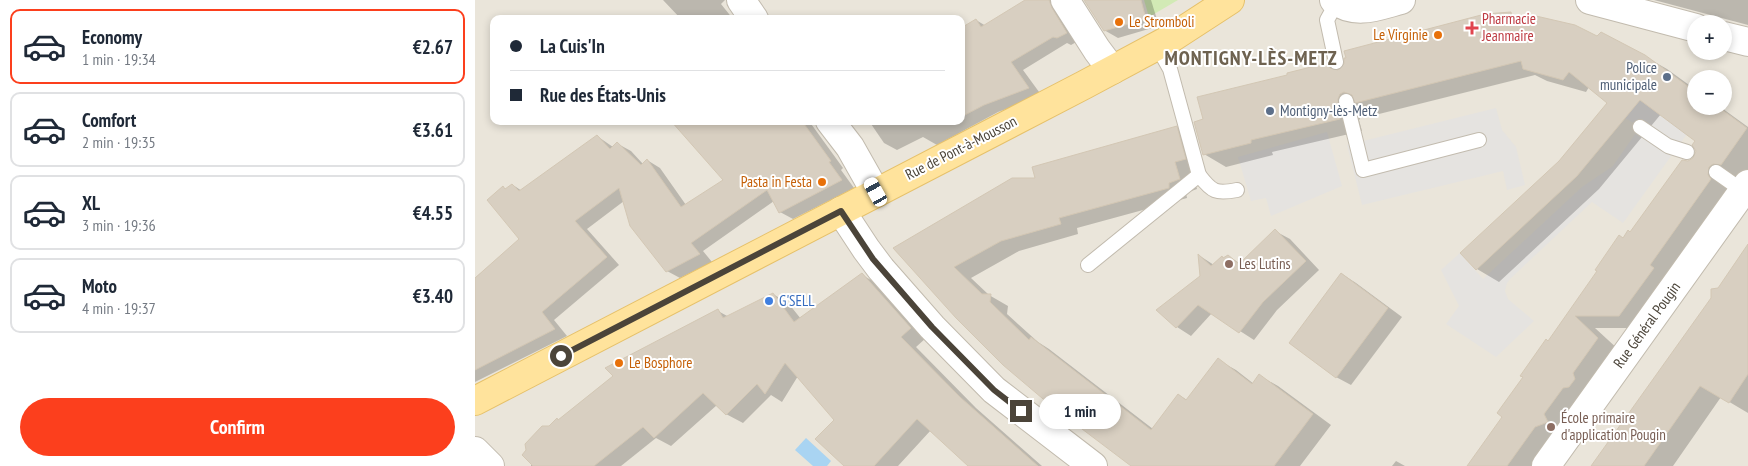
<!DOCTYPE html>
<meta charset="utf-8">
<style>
:root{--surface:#fff;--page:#f2f2f3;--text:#1f2937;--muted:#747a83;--line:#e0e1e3;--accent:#fc3f1d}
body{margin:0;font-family:"PT Sans Narrow",sans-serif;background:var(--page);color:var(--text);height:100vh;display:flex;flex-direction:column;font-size:19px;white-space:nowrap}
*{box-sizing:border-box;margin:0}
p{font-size:16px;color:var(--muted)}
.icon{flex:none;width:28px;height:28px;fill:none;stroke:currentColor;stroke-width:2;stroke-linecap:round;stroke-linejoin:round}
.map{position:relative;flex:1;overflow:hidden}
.details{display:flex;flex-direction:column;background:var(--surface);width:475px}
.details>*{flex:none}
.guide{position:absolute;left:15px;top:15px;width:475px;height:110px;border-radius:10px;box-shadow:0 2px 8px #0003;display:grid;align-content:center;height:110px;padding:0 20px;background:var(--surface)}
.fabs{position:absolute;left:1212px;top:15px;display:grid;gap:10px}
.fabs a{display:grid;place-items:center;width:45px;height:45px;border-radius:50%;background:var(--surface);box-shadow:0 2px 8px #0003;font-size:25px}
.end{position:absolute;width:22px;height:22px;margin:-11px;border:6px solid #4b4439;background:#fff;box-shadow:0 0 0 2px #fff}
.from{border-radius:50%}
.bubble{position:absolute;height:35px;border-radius:18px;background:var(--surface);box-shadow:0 2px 8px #0003;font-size:16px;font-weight:600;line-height:35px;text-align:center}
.car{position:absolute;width:15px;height:30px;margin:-15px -8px;border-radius:6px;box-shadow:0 0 4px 1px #0007;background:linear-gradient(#fff 24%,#345 0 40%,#fff 0 76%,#345 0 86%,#fff 0)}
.guide b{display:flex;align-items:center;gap:18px;height:48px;font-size:19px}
.guide b+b{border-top:1px solid var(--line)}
.guide i{width:12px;height:12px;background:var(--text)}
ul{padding:9px 0 0;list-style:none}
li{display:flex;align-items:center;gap:15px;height:75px;margin:0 10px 8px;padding:0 10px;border:2px solid var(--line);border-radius:10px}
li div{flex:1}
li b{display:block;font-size:19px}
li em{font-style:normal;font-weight:600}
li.active{border-color:var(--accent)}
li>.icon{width:45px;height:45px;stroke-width:1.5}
.button{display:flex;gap:10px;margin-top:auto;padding:10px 20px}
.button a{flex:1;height:58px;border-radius:30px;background:var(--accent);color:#fff;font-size:20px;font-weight:600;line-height:58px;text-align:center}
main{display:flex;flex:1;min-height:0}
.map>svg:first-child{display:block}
.residential{fill:#eae5da;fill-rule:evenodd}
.green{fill:#d2eab5}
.parking{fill:#e5e3e0}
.water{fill:#a9d4f2}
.shadow{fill:#0003}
.building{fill:#d8cfc1;stroke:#d3c7b4}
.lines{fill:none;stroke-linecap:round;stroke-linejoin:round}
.service-casing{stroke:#c2bbae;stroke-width:16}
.minor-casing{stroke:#c2bbae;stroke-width:30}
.primary-casing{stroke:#e6c16a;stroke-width:30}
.service{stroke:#fff;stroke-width:14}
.minor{stroke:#fff;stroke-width:28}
.primary{stroke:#ffe39c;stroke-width:28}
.route{stroke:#4b4439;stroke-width:6}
.food-dot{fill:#e8710a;stroke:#fff;stroke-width:2}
.health-dot{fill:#e0444e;stroke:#fff;stroke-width:2}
.service-dot{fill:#5c6f8a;stroke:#fff;stroke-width:2}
.education-dot{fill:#8d6e63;stroke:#fff;stroke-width:2}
.shop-dot{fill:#3f7fe0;stroke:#fff;stroke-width:2}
.labels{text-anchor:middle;stroke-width:4;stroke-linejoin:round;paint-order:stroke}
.health-label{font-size:15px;fill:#be3a42;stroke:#fff;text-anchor:start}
.food-label{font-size:15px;fill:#c56008;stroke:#fff;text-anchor:start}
.service-label{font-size:15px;fill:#4e5e75;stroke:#fff;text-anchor:end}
.street-label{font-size:15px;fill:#4b4439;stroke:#fff}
.education-label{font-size:15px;fill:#785e54;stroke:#fff;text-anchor:start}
.shop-label{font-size:15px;fill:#366cbe;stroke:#fff;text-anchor:start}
.district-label{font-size:20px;font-weight:bold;letter-spacing:1px;fill:#6e6250;stroke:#fff}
</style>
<main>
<section class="details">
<ul>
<li class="active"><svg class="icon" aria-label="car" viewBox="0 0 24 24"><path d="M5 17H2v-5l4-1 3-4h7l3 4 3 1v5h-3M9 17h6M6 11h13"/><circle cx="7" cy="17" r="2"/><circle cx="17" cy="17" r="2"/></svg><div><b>Economy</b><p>1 min · 19:34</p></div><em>€2.67</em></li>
<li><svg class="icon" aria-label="car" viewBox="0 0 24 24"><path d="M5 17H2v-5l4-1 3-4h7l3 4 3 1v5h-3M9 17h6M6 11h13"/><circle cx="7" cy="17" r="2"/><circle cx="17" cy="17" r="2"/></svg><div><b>Comfort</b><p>2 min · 19:35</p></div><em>€3.61</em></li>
<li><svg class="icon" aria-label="car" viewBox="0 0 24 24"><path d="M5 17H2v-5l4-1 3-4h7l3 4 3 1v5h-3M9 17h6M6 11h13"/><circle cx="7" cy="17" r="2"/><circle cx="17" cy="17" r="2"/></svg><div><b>XL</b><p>3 min · 19:36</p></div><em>€4.55</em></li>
<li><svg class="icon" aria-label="car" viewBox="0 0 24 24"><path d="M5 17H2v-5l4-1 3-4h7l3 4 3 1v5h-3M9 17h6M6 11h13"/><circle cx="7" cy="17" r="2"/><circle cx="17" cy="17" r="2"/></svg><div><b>Moto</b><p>4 min · 19:37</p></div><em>€3.40</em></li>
</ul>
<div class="button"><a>Confirm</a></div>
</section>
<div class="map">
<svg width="1273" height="466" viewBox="0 0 1273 466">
<rect width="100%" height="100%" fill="#f6f3ec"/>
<!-- residential -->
<path class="residential" d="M0,0H1273V466H0ZM19,19H486V121H19ZM1221,24H1249V51H1221ZM1221,79H1249V106H1221Z"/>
<!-- green -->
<polygon class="green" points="669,0 703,0 674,17"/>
<!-- parking -->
<g class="parking">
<polygon points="1145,86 1212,134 1148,223 1117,202 1036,278 1032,283 1030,291 1033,299 1059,321 1021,357 971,324 984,306 966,270 985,253 1008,279 1107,187 1138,166 1165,127 1150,118 1132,103"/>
<polygon points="1021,108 1027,130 1041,147 1050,185 1032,190 1028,171 887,205 872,145"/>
<polygon points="852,132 867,186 796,216 791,198 776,201 763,157"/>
</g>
<!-- water -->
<polygon class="water" points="331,438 356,461 352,466 338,466 320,450"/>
<!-- shadow -->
<g class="shadow">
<polygon points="188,0 250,0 246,4 258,19 206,19"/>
<polygon points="552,0 585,0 605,40 596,45 592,43 548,70 567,96 523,112 462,145 448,137 422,150 409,143 394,121 486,121 486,30 501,20 511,26"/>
<polygon points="610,0 676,0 684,26 643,38 629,30"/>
<polygon points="1179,0 1273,0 1273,25"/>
<polygon points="1035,14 1044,19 1123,38 1169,56 1192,69 1221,90 1221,106 1244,106 1273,127 1273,170 1268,177 1260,176 1255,180 1255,189 1166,328 1120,328 1145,351 1063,466 994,466 1029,417 1074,343 1148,240 1156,233 1214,162 1219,159 1222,150 1222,140 1186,114 1124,189 1024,282 1002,269 1085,161 1134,102 1114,87 1111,92 1072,81 1060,75 904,114 889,106 884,112 885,119 884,120 887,131 797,152 798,155 751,167 729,154 730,120 814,76 852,64 864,71"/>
<polygon points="283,121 334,121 368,168 366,170 379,188 318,219 305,212 299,201 228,251 237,262 205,278 192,271 149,201 112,229 144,265 79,320 92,336 0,382 0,278 46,239 28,188 32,190 38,185 47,191 122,136 138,147 143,144 156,151 168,164 172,160 185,168 211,205 250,180"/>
<polygon points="701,128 720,138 717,172 722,189 711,193 712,198 602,228 603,234 544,251 496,278 514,295 533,306 532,314 563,342 574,349 678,429 704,395 712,400 743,360 761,370 779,384 785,376 803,386 856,425 825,466 656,466 656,465 419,249 561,179"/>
<polygon points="800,231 815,239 844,270 802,310 779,340 737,313 716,336 702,327 726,277 725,256 739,265 753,256 766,264"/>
<polygon points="1273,246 1273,413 1246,397 1198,466 1118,466 1244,289"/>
<polygon points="867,274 881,283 927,317 876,385 861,377"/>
<polygon points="387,275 403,284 451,338 441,347 501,408 567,466 495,466 456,430 423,466 370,466 361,420 323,376 307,402 296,395 268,423 251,414 242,405 196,446 181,438 146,466 56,466 56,462 74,428 243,311 254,317 298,294 314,304 326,319"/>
<polygon points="921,461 930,466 917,466"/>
</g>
<!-- building -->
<g class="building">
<polygon points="550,0 574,0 577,8 592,33 582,38 578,37 536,62 554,88 509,105 486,117 486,28 501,19 506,27"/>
<polygon points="609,0 666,0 671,19 629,31"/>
<polygon points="1036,12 1037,18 1061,16 1100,25 1122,36 1126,32 1170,55 1221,92 1221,106 1242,106 1272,128 1246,165 1238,164 1234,167 1233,175 1236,179 1175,265 1179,268 1144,316 1100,316 1123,338 1098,373 1100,379 1094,387 1088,388 1069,414 1073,422 1060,427 1032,466 992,466 1027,417 1022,413 1048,377 1045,376 1071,339 1073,341 1122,271 1120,270 1144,235 1148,238 1153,230 1155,232 1207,160 1213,161 1218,158 1221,151 1217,145 1220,141 1165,100 1102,176 1001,270 985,253 1084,161 1132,103 1094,72 1088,80 1048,69 1046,61 880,103 877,95 869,92 865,94 863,99 863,107 862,107 865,119 776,140 776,143 728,155 719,122 728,119 722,97 812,75 812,73 852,63 855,68 863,70 869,64 869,58 871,58 869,51 1010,14"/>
<polygon points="196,121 327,121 356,161 354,162 367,180 304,213 292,190 216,243 225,254 191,272 155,226 144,188 100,221 132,257 67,312 80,329 0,370 0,278 44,239 12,200 28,186 30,189 37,184 44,191 122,135 135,149 142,142 166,165 172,159 206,207 248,180"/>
<polygon points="702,126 711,159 700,162 705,179 694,183 694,188 584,218 586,224 526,241 479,267 507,294 516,294 515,302 554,340 556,337 676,430 703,394 711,400 743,358 777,384 784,374 838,414 799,466 656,466 574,404 528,365 481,318 418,248 537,178 560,178 557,167"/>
<polygon points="800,229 831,261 788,302 764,333 723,305 701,328 681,310 725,276 723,254 736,266 747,256 748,258 753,255 764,264"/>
<polygon points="1273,244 1273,374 1254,403 1225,386 1169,466 1116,466 1236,298 1236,289 1243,288"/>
<polygon points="387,273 436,328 426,337 485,397 563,466 493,466 442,419 399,466 369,466 340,439 359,420 310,363 290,394 282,384 251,415 228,393 179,438 168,427 119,466 58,466 47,455 51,450 50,444 67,426 74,426 82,418 83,420 138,376 130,368 243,309 248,318 298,293 319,322"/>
<polygon points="866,273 913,308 861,378 814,343"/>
</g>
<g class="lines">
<defs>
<g id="service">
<polyline points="861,62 852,20 862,2"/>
<polyline points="871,101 888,170 1004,140"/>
<polyline points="1165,127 1193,146 1212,152"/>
<polyline points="1241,172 1268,191"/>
<path d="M724,175C737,192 741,194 762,190"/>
<polyline points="613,265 724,175 695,69 682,46"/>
</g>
<g id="minor">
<polyline points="266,0 279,19"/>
<polyline points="590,0 622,50 637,70"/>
<path d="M859,0C881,16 903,6 926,0"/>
<polyline points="1115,0 1221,28"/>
<polyline points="1249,36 1273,42"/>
<polyline points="355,121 375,147 401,193"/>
<polyline points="366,211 391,249 406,269 457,327 519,390 618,466"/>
<polyline points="0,451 15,466"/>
<polyline points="1071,466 1273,184"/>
</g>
<polyline id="primary" points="0,401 609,85 695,39 755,0"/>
</defs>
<!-- service casing -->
<use href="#service" class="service-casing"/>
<!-- minor casing -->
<use href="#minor" class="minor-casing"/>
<!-- primary casing -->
<use href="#primary" class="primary-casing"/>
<!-- service -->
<use href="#service" class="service"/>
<!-- minor -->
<use href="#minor" class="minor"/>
<!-- primary -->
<use href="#primary" class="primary"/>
</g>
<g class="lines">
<!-- route -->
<polyline class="route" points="86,356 366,211 398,259 457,327 519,390 546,411"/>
</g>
<!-- markers -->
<g class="food-dot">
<circle cx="644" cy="22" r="5"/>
<circle cx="963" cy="35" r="5"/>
<circle cx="347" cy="182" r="5"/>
<circle cx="144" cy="363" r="5"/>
</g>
<path class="health-dot" d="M994.5 20.5h5v5h5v5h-5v5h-5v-5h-5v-5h5z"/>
<g class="service-dot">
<circle cx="1192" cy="77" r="5"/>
<circle cx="795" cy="111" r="5"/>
</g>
<g class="education-dot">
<circle cx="754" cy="264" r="5"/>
<circle cx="1076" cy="427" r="5"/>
</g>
<circle class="shop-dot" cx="294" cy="301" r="5"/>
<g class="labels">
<!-- health labels -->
<g class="health-label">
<text x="1007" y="24">Pharmacie<tspan x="1007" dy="17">Jeanmaire</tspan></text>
</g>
<!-- food labels -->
<g class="food-label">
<text x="654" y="27">Le Stromboli</text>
<text x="953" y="40" text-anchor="end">Le Virginie</text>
<text x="337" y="187" text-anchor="end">Pasta in Festa</text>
<text x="154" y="368">Le Bosphore</text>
</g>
<!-- service labels -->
<g class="service-label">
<text x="1182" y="73">Police<tspan x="1182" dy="17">municipale</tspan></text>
<text x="805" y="116" text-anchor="start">Montigny-lès-Metz</text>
</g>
<!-- street labels -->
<g class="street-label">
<text transform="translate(486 148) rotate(-27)" y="5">Rue de Pont-à-Mousson</text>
<text transform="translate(1172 325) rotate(-54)" y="5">Rue Général Pougin</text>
</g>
<!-- education labels -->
<g class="education-label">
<text x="764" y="269">Les Lutins</text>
<text x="1086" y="423">École primaire<tspan x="1086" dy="17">d'application Pougin</tspan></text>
</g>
<!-- shop labels -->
<g class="shop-label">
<text x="304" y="306">G'SELL</text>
</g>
<!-- district labels -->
<g class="district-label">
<text x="776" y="65">MONTIGNY-LÈS-METZ</text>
</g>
</g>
</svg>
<div class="fabs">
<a>+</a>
<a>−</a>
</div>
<i class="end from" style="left:86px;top:356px"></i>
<i class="end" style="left:546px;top:411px"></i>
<div class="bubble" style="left:564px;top:394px;width:82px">1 min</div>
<i class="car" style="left:401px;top:192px;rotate:331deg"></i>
<div class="guide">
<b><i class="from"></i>La Cuis'In</b>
<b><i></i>Rue des États-Unis</b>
</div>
</div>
</main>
